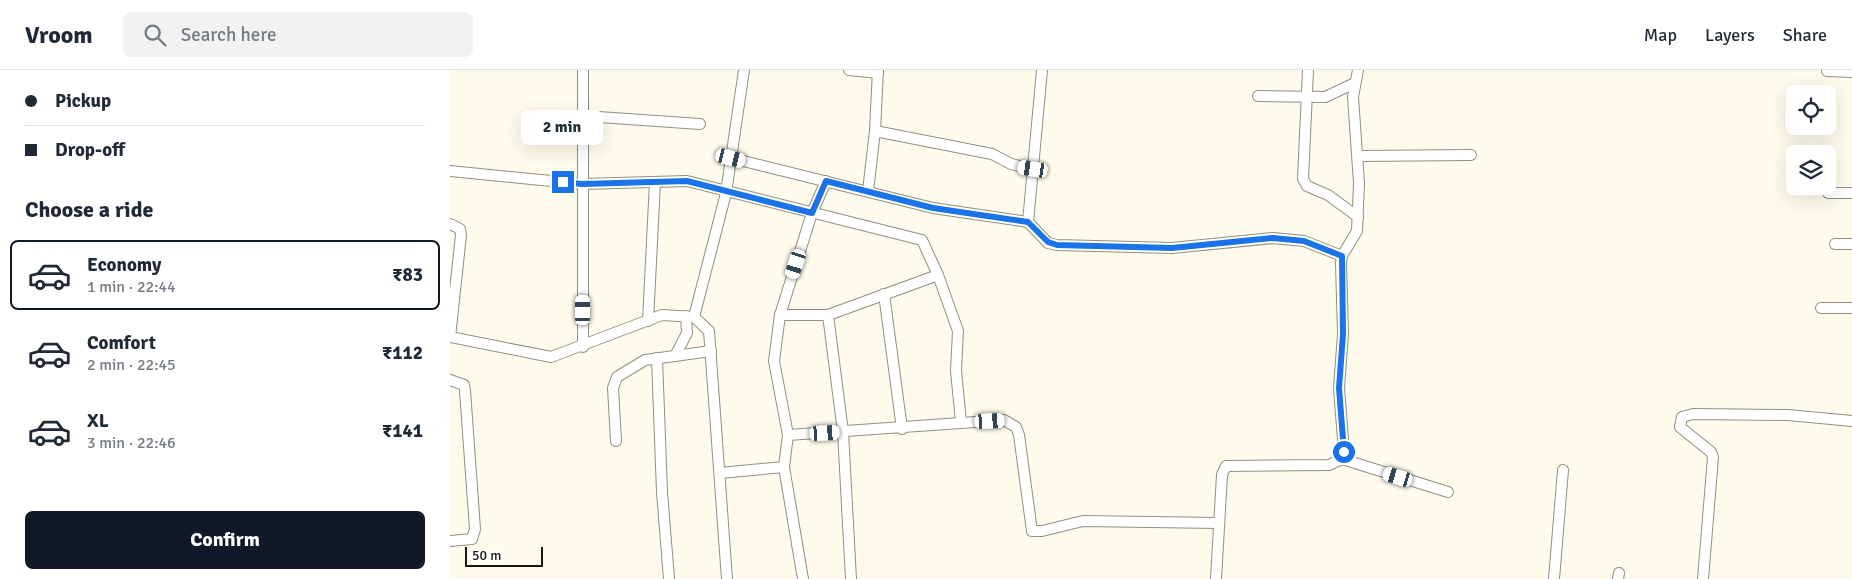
<!DOCTYPE html>
<meta charset="utf-8">
<style>
:root{--surface:#fff;--page:#f2f2f3;--text:#1f2937;--muted:#747a83;--line:#e0e1e3;--accent:#111827}
body{margin:0;font-family:Signika,sans-serif;background:var(--page);color:var(--text);height:100vh;display:flex;flex-direction:column;font-size:19px;white-space:nowrap}
*{box-sizing:border-box;margin:0}
p{font-size:16px;color:var(--muted)}
.icon{flex:none;width:28px;height:28px;fill:none;stroke:currentColor;stroke-width:2;stroke-linecap:round;stroke-linejoin:round}
.map{position:relative;flex:1;overflow:hidden}
.side{display:flex;flex-direction:column;background:var(--surface);width:450px}
.side>*{flex:none}
.top-card{display:grid;align-content:center;height:110px;padding:0 25px;background:var(--surface)}
.controls{position:absolute;left:1336px;top:15px;display:grid;gap:10px}
.controls a{display:grid;place-items:center;width:50px;height:50px;border-radius:8px;background:var(--surface);box-shadow:0 5px 20px #0002;font-size:25px}
.scale{position:absolute;left:15px;bottom:12px;width:78px;box-sizing:border-box;padding-left:5px;border:2px solid #181611;border-top:0;font-size:14px;line-height:18px;white-space:nowrap;color:#181611;-webkit-text-stroke:4px #fff;paint-order:stroke}
.end{position:absolute;width:22px;height:22px;margin:-11px;border:6px solid #1a73e8;background:#fff;box-shadow:0 0 0 2px #fff}
.from{border-radius:50%}
.bubble{position:absolute;height:35px;border-radius:8px;background:var(--surface);box-shadow:0 5px 20px #0002;font-size:16px;font-weight:800;line-height:35px;text-align:center}
.car{position:absolute;width:15px;height:30px;margin:-15px -8px;border-radius:6px;box-shadow:0 0 4px 1px #0007;background:linear-gradient(#fff 24%,#345 0 40%,#fff 0 76%,#345 0 86%,#fff 0)}
.top-card b{display:flex;align-items:center;gap:18px;height:48px;font-size:19px}
.top-card b+b{border-top:1px solid var(--line)}
.top-card i{width:12px;height:12px;background:var(--text)}
ul{padding:0;list-style:none}
li{display:flex;align-items:center;gap:15px;height:70px;margin:0 10px 8px;padding:0 15px;border:2px solid transparent;border-radius:8px}
li div{flex:1}
li b{display:block;font-size:19px}
li em{font-style:normal;font-weight:800}
li.selected{border-color:var(--accent)}
li>.icon{width:45px;height:45px;stroke-width:1.5}
h2{padding:0 25px;font-size:22px;line-height:60px}
.cta{display:flex;gap:10px;margin-top:auto;padding:10px 25px}
.cta a{flex:1;height:58px;border-radius:8px;background:var(--accent);color:#fff;font-size:20px;font-weight:800;line-height:58px;text-align:center}
header{display:flex;align-items:center;gap:30px;box-sizing:border-box;height:70px;padding:0 25px;background:var(--surface);border-bottom:1px solid var(--line)}
header strong{font-size:24px}
nav{display:flex;gap:28px;margin-inline-start:auto;font-size:18px}
.search{width:350px;height:45px;background:var(--page);display:flex;align-items:center;gap:12px;box-sizing:border-box;padding:0 18px;border-radius:8px;color:var(--muted);font-size:19px}
main{display:flex;flex:1;min-height:0}
.map>svg:first-child{display:block}
.lines{fill:none;stroke-linecap:round;stroke-linejoin:round}
.minor-casing{stroke:#928e81;stroke-width:12}
.minor{stroke:#fff;stroke-width:10}
.route{stroke:#1a73e8;stroke-width:6}
</style>
<header>
<strong>Vroom</strong>
<div class="search"><svg class="icon" aria-label="search" viewBox="0 0 24 24"><circle cx="10" cy="10" r="6"/><path d="M15 15l6 6"/></svg>Search here</div>
<nav><a>Map</a><a>Layers</a><a>Share</a></nav>
</header>
<main>
<section class="side">
<div class="top-card">
<b><i class="from"></i>Pickup</b>
<b><i></i>Drop-off</b>
</div>
<h2>Choose a ride</h2>
<ul>
<li class="selected"><svg class="icon" aria-label="car" viewBox="0 0 24 24"><path d="M5 17H2v-5l4-1 3-4h7l3 4 3 1v5h-3M9 17h6M6 11h13"/><circle cx="7" cy="17" r="2"/><circle cx="17" cy="17" r="2"/></svg><div><b>Economy</b><p>1 min · 22:44</p></div><em>₹83</em></li>
<li><svg class="icon" aria-label="car" viewBox="0 0 24 24"><path d="M5 17H2v-5l4-1 3-4h7l3 4 3 1v5h-3M9 17h6M6 11h13"/><circle cx="7" cy="17" r="2"/><circle cx="17" cy="17" r="2"/></svg><div><b>Comfort</b><p>2 min · 22:45</p></div><em>₹112</em></li>
<li><svg class="icon" aria-label="car" viewBox="0 0 24 24"><path d="M5 17H2v-5l4-1 3-4h7l3 4 3 1v5h-3M9 17h6M6 11h13"/><circle cx="7" cy="17" r="2"/><circle cx="17" cy="17" r="2"/></svg><div><b>XL</b><p>3 min · 22:46</p></div><em>₹141</em></li>
</ul>
<div class="cta"><a>Confirm</a></div>
</section>
<div class="map">
<svg width="1402" height="509" viewBox="0 0 1402 509">
<rect width="100%" height="100%" fill="#fffbec"/>
<g class="lines">
<defs>
<g id="minor">
<polyline points="133,0 133,277"/>
<polyline points="399,0 428,3"/>
<polyline points="858,0 853,109 857,116 878,125 908,147"/>
<polyline points="1377,1 1402,2"/>
<polyline points="808,26 875,27 905,13"/>
<polyline points="134,46 250,54"/>
<polyline points="425,61 542,84 561,94 583,99"/>
<polyline points="908,86 1021,85"/>
<polyline points="281,88 483,138 578,152 598,173 607,175 722,178 823,168 854,171 892,186"/>
<polyline points="0,101 132,114 237,111 472,170 488,205 508,261 506,301 511,352"/>
<polyline points="418,121 425,61 428,0"/>
<polyline points="1378,123 1402,123"/>
<polyline points="578,152 592,0"/>
<polyline points="0,154 10,159 11,165 0,267"/>
<polyline points="1385,174 1402,174"/>
<polyline points="488,205 378,245 330,245 324,291 338,365 554,350 566,357 569,365 582,461 592,461 633,451 769,453"/>
<polyline points="434,224 452,359"/>
<polyline points="1371,238 1402,238"/>
<polyline points="330,245 362,143 376,111"/>
<polyline points="378,245 393,362 401,509"/>
<polyline points="244,247 276,123 294,0"/>
<polyline points="198,251 205,112"/>
<polyline points="0,267 101,287 212,245 244,247 259,261 277,509"/>
<polyline points="225,286 237,263 236,246"/>
<polyline points="207,288 212,422 219,509"/>
<polyline points="0,310 14,315 15,321 25,459 22,469 0,471"/>
<polyline points="338,365 334,397 353,509"/>
<polyline points="166,371 163,318 167,307 195,290 261,281"/>
<polyline points="892,389 998,422"/>
<polyline points="270,403 334,397"/>
<polyline points="766,509 772,405 776,396 879,395 892,389 894,382 889,318 893,264 891,193 892,186 907,161 909,113 903,27 908,0"/>
<polyline points="1104,509 1113,400"/>
<polyline points="1168,509 1169,503"/>
<polyline points="1253,509 1263,387 1261,382 1230,357 1232,347 1243,344 1338,345 1402,351"/>
</g>
</defs>
<!-- minor casing -->
<use href="#minor" class="minor-casing"/>
<!-- minor -->
<use href="#minor" class="minor"/>
</g>
<g class="lines">
<!-- route -->
<polyline class="route" points="113,112 132,114 237,111 362,143 376,111 483,138 578,152 598,172 607,175 722,178 823,168 854,171 892,186 893,264 889,318 894,382"/>
</g>
</svg>
<div class="controls">
<a><svg class="icon" aria-label="locate" viewBox="0 0 24 24"><circle cx="12" cy="12" r="6"/><path d="M12 2v4M12 18v4M2 12h4M18 12h4"/></svg></a>
<a><svg class="icon" aria-label="layers" viewBox="0 0 24 24"><path d="M12 4l9 5-9 5-9-5zM3 14l9 5 9-5"/></svg></a>
</div>
<div class="scale">50 m</div>
<i class="end from" style="left:894px;top:382px"></i>
<i class="end" style="left:113px;top:112px"></i>
<div class="bubble" style="left:71px;top:40px;width:82px">2 min</div>
<i class="car" style="left:281px;top:88px;rotate:104deg"></i>
<i class="car" style="left:583px;top:99px;rotate:279deg"></i>
<i class="car" style="left:346px;top:194px;rotate:198deg"></i>
<i class="car" style="left:133px;top:240px;rotate:0deg"></i>
<i class="car" style="left:540px;top:351px;rotate:87deg"></i>
<i class="car" style="left:375px;top:363px;rotate:87deg"></i>
<i class="car" style="left:948px;top:407px;rotate:287deg"></i>
</div>
</main>
